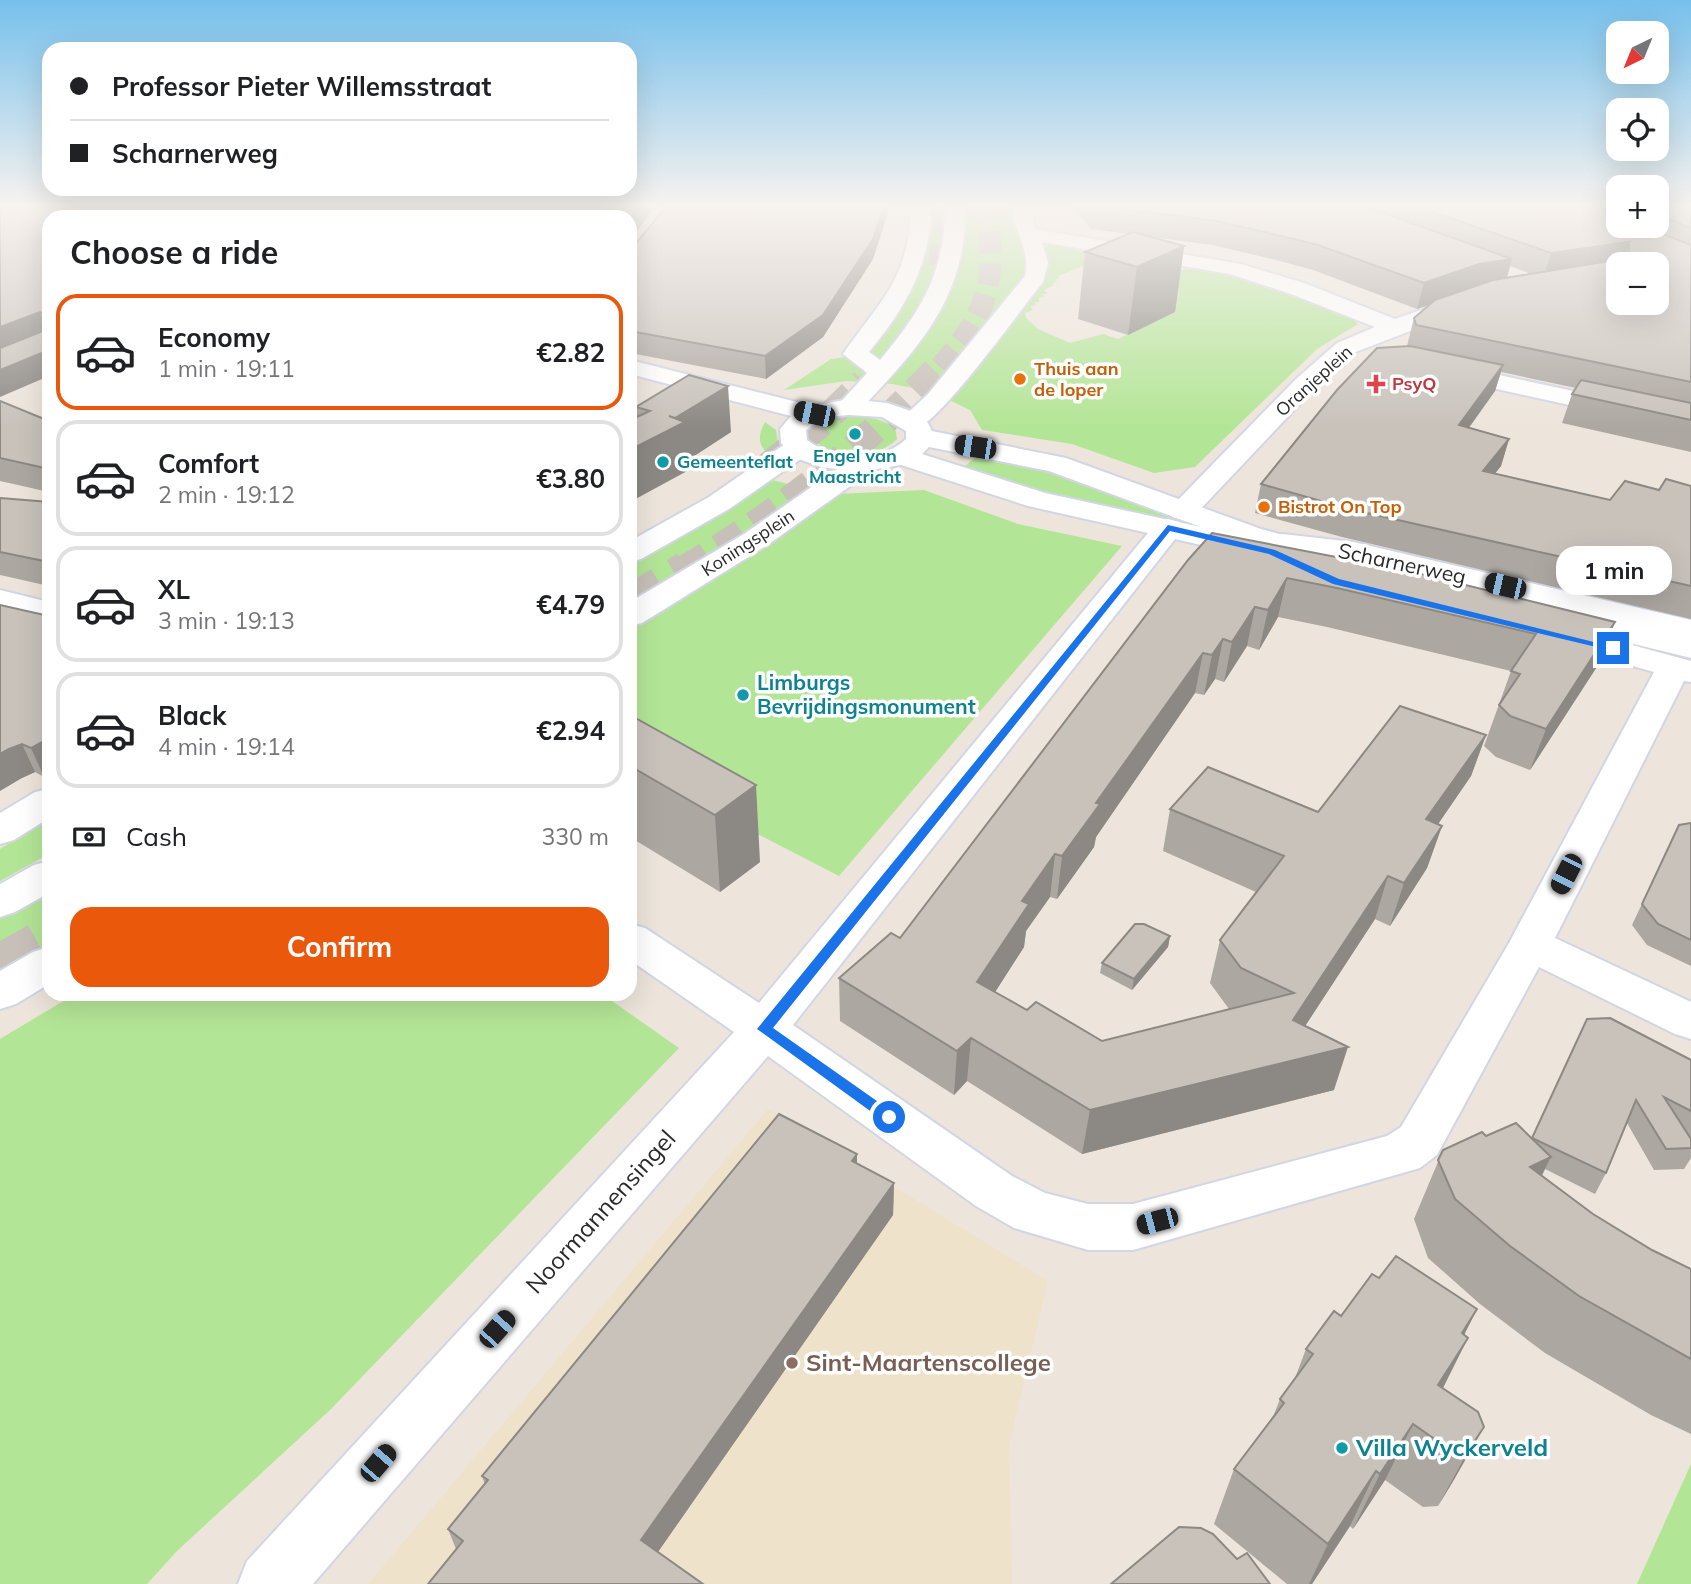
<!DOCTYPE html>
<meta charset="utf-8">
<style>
:root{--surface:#fff;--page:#f6f6f6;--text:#202124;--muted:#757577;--line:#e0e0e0;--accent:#ea580c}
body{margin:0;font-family:Mulish,sans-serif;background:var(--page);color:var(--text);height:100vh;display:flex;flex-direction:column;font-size:26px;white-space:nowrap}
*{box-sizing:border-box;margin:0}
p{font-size:23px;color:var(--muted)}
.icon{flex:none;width:38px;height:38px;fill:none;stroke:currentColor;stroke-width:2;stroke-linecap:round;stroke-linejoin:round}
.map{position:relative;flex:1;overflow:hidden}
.sheet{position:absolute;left:42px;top:210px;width:595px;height:791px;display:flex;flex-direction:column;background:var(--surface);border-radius:21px;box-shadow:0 7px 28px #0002}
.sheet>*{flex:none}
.guide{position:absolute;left:42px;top:42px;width:595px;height:154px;border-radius:21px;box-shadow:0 7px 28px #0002;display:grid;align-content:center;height:154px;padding:0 28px;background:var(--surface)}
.needle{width:46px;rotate:223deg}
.buttons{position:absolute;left:1606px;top:21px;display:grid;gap:14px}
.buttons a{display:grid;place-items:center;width:63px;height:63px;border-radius:14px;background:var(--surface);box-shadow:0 7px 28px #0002;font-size:35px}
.end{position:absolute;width:32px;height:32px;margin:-16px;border:9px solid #1a73e8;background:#fff;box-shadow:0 0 0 4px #fff}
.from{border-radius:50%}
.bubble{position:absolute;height:49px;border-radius:21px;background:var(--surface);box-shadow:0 7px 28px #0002;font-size:23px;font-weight:700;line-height:49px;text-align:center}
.car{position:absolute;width:21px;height:42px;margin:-21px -10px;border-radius:9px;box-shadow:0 0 5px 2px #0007;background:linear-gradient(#222 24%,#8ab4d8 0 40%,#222 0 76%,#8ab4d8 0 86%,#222 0)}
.guide b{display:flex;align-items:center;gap:24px;height:66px;font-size:26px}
.guide b+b{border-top:2px solid var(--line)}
.guide i{width:18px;height:18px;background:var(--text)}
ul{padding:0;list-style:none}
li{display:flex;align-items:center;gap:21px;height:116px;margin:0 14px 10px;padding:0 14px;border:4px solid var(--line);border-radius:21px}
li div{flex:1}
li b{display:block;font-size:26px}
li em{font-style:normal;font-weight:700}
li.selected{border-color:var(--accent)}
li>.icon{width:63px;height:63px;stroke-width:1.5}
h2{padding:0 28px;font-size:32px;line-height:84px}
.pay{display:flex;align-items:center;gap:18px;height:77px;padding:0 28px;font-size:26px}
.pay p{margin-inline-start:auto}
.cta{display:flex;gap:14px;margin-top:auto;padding:14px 28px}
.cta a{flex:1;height:80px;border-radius:21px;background:var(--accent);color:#fff;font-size:28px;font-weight:700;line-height:80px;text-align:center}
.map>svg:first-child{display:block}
.education{fill:#efe2ca}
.green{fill:#b3e596}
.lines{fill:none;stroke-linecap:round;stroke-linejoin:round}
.highway-tunnel-far3{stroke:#c6c0b8;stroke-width:22;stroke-dasharray:22 10;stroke-linecap:butt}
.highway-tunnel-far2{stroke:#c6c0b8;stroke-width:28;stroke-dasharray:28 14;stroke-linecap:butt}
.highway-tunnel-far1{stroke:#c6c0b8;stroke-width:35;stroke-dasharray:35 18;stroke-linecap:butt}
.highway-tunnel{stroke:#c6c0b8;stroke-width:45;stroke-dasharray:45 23;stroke-linecap:butt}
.street-casing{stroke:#d1d5e4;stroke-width:4}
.secondary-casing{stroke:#d1d5e4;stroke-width:4}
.street{fill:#fff;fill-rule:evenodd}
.secondary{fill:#fff;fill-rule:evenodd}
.wall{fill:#aca7a1;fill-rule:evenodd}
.shaded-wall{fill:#8c8883}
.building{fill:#c8c2bb;stroke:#8c8883;stroke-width:2;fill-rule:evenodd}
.route{fill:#1a73e8}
.food-dot{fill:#e8710a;stroke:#fff;stroke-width:2.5}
.health-dot{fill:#e0444e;stroke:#fff;stroke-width:2.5}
.culture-dot{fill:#0f9aa8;stroke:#fff;stroke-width:2.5}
.education-dot{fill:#8d6e63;stroke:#fff;stroke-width:2.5}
.labels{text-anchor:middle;stroke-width:7;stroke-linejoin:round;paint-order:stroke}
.far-food-label{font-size:18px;font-weight:bold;fill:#c56008;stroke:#fff;text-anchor:start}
.far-street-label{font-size:18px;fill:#2a2a2a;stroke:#fff}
.far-health-label{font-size:18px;font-weight:bold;fill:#be3a42;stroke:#fff;text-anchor:start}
.far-culture-label{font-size:18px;font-weight:bold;fill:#0d838f;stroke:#fff}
.street-label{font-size:21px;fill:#2a2a2a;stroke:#fff}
.culture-label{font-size:21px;font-weight:bold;fill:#0d838f;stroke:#fff;text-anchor:start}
.near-street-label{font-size:24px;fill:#2a2a2a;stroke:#fff}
.near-education-label{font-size:24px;font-weight:bold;fill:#785e54;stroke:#fff;text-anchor:start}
.near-culture-label{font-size:24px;font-weight:bold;fill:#0d838f;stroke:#fff;text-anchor:start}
</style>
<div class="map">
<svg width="1691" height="1584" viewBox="0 0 1691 1584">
<rect width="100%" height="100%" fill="#ede5dc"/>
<!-- education -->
<polygon class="education" points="768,1109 1048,1281 1009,1445 1012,1584 368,1584"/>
<!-- green -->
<g class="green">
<polygon points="925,206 1014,206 1018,227 1033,270 933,392 892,384 846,381 784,390 831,359 852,356 905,295 927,218"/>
<path d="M1051,244L1121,253L1113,254L1058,276L1060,278L1055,279L1057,282L1052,283L1054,285L1044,290L1048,294H1042L1044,297L1038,298L1040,302H1034L1036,305L1030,306L1033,310L1025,313L1026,318L1038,329L1070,343L1103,334L1118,339L1173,313L1180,270C1189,269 1198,268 1207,269C1232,273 1347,307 1358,324L1317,349L1195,467L1154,473L1072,444L982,430L970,410L945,398L1035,285L1042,247Z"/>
<path d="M849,416C866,416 881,418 895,428L897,439C877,460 832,459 812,439L811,433C820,419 834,418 849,416Z"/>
<path d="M765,422L776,430L779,449L771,456C758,447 757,436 765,422Z"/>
<polygon points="981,453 1021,461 1265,546 1048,498 960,470"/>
<polygon points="764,478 817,491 630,609 630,559"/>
<polygon points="924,490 1018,524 1122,546 839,876 630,768 630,625 835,494"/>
<polygon points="49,818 49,854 0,881 0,849"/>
<polygon points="49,885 49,952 0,981 0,912"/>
<polygon points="75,994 602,994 679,1048 330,1410 178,1550 147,1584 0,1584 0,1039"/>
<polygon points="1691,1464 1691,1584 1637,1584"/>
</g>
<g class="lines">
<!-- highway-tunnel-far3 -->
<g class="highway-tunnel-far3">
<polyline points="939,266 945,218 942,206"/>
<path d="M940,367C988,315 1000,275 984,206"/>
</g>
<!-- highway-tunnel-far2 -->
<g class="highway-tunnel-far2">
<polyline points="767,467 824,421 864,382"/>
<path d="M683,570C778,515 866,444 941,365"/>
</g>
<!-- highway-tunnel-far1 -->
<polyline class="highway-tunnel-far1" points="630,602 686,569"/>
<!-- highway-tunnel -->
<polyline class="highway-tunnel" points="0,967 49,939"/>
<defs>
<g id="street">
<path d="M911,206H931C931,264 905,309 869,352L880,360C922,310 945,272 945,206H965C968,297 917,350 858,412L849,415L840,412L836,407L867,373L843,354C881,299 909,280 911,206Z"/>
<path d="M1011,206H1031L1035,229L1241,264L1307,284L1395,319L1462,296L1470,298L1473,303L1470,308L1353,353L1314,389L1193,517L1183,520L1173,517L1168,511L1173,505L1296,379L1337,343L1375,327L1291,294L1230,274L1042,242L1048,263L1043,282C1021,309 944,417 919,427C913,429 908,428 903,427L899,421L928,394L1025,276C1031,252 1014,230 1011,206Z"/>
<polygon points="1447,364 1691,416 1691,432 1438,376 1435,371 1438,366"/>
<polygon points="798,440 808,442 812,448 808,454 729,509 641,559 630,562 630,541 709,497 788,442"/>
<polygon points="863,456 873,458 877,464 873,470 766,546 642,623 630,626 630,602 744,534 853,458"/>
<polygon points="1168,519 1179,522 1183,528 1179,534 793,1025 1012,1176 1045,1193 1088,1204 1133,1204 1387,1136 1401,1127 1509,943 1654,672 1543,641 1538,634 1543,627 1555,624 1691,661 1691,682 1684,681 1555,938 1691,1002 1691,1039 1675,1034 1539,967 1437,1155 1420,1168 1133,1250 1088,1250 1014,1228 976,1206 768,1056 313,1584 238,1584 247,1561 734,1032 630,960 630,924 645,928 759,1003 1157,522"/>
<polygon points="1283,534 1353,542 1691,620 1691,640 1353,560 1272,549 1268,543 1272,537"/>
<polygon points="0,590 49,602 49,622 0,610"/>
<polygon points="49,789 49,818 14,840 0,844 0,813 35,792"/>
<polygon points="49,861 49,893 15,912 0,917 0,884 34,865"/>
<polygon points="49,947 49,984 16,1004 0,1009 0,971 33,952"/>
</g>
<g id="secondary">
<path d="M630,360L813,406L849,399L887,403L914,412L928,423L932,431L1066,458L1261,529L1374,559L1379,566L1374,573L1363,575L1273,551L1270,555L1259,558L1028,506L901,465L858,472L821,467L796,458L781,443L780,429L791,416L630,374ZM849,415L882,417L906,431V439C881,463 834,461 807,440L806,430C819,419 832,416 849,415ZM929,447L1049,471L1201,527L1045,493L922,454Z"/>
<polygon points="1564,607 1691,638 1691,658 1552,624 1548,617 1552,610"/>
</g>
</defs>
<!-- street casing -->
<use href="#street" class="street-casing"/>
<!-- secondary casing -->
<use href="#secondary" class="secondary-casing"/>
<!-- street -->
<use href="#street" class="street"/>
<!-- secondary -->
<use href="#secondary" class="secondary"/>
</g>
<!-- wall -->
<g class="wall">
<polygon points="0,206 657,206 630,239 630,217 49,217 49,350"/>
<polygon points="667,206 890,206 873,259 823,337 766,379 630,353 630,245 637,242"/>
<path d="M1072,206H1619V226H1657V206H1691V452L1562,423L1572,394L1576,388L1501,372L1495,391L1469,428L1509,439L1501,466L1495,473L1610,500L1659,490L1691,486V619L1342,537L1255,513L1261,484L1407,346L1414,318L1431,304L1417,309L1313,270L1276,260L1213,245L1151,237L1184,246L1175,312L1128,335L1078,319L1085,252L1129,234L1091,229ZM1510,266L1531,274L1507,277Z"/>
<polygon points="0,401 49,421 49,492 0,481"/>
<polygon points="636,407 731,432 688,460 689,470 637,417"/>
<polygon points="0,498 49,502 49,586 0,575"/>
<polygon points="1188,560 1409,571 1600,662 1530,770 1496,757 1484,746 1511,671 1327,627 1278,617 1259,650 1247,646 1224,682 1215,679 1204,695 1195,693 1096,837 1094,847 1057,899 1050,897 1026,931 1024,947 995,992 1027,1010 1102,1041 1229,1009 1210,983 1220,940 1256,892 1163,851 1170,809 1318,812 1486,735 1471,776 1438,824 1442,826 1427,868 1390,926 1375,919 1305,1026 1334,1090 1082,1154 967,1081 954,1095 840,1021 839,978 900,938"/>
<polygon points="0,605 44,777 35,772 22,778"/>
<polygon points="630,715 760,862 720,892 630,837"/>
<polygon points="1691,823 1691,966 1647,945 1632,925 1679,825"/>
<polygon points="1170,936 1168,947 1132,990 1100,973 1102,963"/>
<polygon points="1587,1019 1691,1060 1691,1158 1684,1169 1654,1170 1627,1123 1606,1173 1595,1194 1545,1169 1542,1176 1593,1214 1652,1250 1691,1269 1691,1434 1651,1415 1545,1353 1480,1304 1428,1258 1414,1219 1443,1150 1486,1136 1532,1138"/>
<polygon points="857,1164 894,1183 893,1215 658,1552 456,1549 448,1529 485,1485 482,1476"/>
<polygon points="1379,1278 1477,1309 1464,1335 1443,1388 1484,1427 1452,1483 1438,1506 1423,1507 1385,1480 1353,1529 1350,1526 1312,1584 1287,1584 1214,1524 1234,1469 1273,1417 1280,1399 1295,1378 1306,1349"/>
</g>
<!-- shaded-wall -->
<g class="shaded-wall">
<polygon points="639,206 657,206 630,239 630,217"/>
<polygon points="884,206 890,206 873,259 823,337 766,379 765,356"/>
<polygon points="1629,242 1622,264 1543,278 1551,253"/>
<polygon points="1184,246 1175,312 1128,335 1137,267"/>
<polygon points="1512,259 1505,284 1472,290 1417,309 1424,283 1479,264"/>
<polygon points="40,312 48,334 0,352 0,327"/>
<polygon points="49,350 49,376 0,397 0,370"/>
<polygon points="1503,365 1495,391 1451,452 1459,425"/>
<polygon points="728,386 731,432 688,460 689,470 630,502 630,450 675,418"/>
<polygon points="1509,439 1501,466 1475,499 1483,471"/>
<polygon points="1287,578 1278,617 1259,650 1268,610"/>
<polygon points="1255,607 1247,646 1224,682 1232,642"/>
<polygon points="1615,622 1600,662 1530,770 1546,729"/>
<polygon points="1223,639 1215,679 1204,695 1212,655"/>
<polygon points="1203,653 1195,693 1096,837 1094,847 1057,899 1062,856 1096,803"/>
<polygon points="1486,735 1471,776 1412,862 1426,819"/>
<polygon points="49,738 49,773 44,777 31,748"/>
<polygon points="22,744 35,772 22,778 0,791 0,754 9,749"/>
<polygon points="756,785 760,862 720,892 715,815"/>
<polygon points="1442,826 1427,868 1390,926 1404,883"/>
<polygon points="1055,854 1050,897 1026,931 1024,947 974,1025 977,982 1022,901"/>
<polygon points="1388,876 1375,919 1281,1063 1348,1047 1334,1090 1082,1154 1090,1110 1293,1020"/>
<polygon points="1170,936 1168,947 1132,990 1134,979"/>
<polygon points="971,1038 967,1081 954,1095 957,1051"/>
<polygon points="857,1154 857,1186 852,1161"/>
<polygon points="1551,1157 1521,1216 1530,1167"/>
<polygon points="894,1183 893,1215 646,1569 641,1540"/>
<polygon points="1477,1309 1448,1367 1462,1333"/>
<polygon points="1468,1338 1439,1396 1438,1385"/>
<polygon points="1413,1424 1385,1480 1353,1529 1380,1474"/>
<polygon points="1484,1427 1452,1483 1438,1506 1468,1451"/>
<polygon points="1376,1471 1350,1526 1312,1584 1309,1584 1328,1544"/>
</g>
<!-- building -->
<g class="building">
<polygon points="0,206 639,206 630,217 386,217 374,213 363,217 49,217 49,350 0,370 0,348 43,331 44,314 40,312 0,327"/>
<polygon points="667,206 884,206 873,239 823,315 765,356 630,331 630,245 637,242"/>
<polygon points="1100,206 1364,206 1512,259 1479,264 1424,283 1318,245 1281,236 1217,221"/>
<path d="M1416,206H1592L1619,217V226H1642L1691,245V382L1416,325L1414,318L1435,300L1493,280L1628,258L1629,242L1551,253ZM1619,264H1657V303H1619Z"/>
<polygon points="1657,206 1691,206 1691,228 1657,214"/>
<polygon points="1133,232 1184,246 1137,267 1085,252"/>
<polygon points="1410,346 1503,365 1459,425 1509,439 1483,471 1610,500 1625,481 1659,490 1666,479 1691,486 1691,586 1349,509 1261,484 1337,390 1377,348"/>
<polygon points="689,375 728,386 675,418 669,416 685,422 630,450 630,420 650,411 636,407"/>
<polygon points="1581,380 1691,403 1691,420 1572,394"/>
<polygon points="0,401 49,421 49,469 0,458"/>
<polygon points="0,498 49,502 49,562 0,552"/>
<polygon points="1212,533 1409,571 1615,622 1546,729 1510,716 1499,705 1520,674 1511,671 1536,634 1337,588 1287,578 1268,610 1255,607 1232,642 1223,639 1212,655 1203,653 1096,803 1100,804 1062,856 1055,854 1022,901 1029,904 977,982 1027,1010 1036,1002 1102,1041 1294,993 1241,968 1220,940 1284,856 1170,809 1208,767 1318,812 1400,706 1486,735 1426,819 1442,826 1404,883 1388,876 1293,1020 1348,1047 1090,1110 971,1038 957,1051 839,978 891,933 900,938 1188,560"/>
<polygon points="0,605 49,616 49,738 31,748 22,744 9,749 0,754"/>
<polygon points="630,715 756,785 715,815 630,766"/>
<polygon points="1691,823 1691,940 1658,924 1642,904 1679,825"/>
<polygon points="1135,924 1144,924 1170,936 1134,979 1102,963"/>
<polygon points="1610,1018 1691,1060 1691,1111 1664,1097 1691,1139 1691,1148 1666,1149 1636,1100 1606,1173 1532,1138 1587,1019"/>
<polygon points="779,1114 857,1154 852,1161 894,1183 641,1540 703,1584 428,1584 463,1541 448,1529 488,1480 482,1476"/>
<polygon points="1516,1123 1551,1157 1530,1167 1593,1214 1652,1250 1691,1269 1691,1359 1579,1296 1510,1246 1455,1199 1438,1160 1443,1150 1482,1132 1486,1136"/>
<polygon points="1396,1256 1477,1309 1462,1333 1468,1338 1438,1385 1478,1412 1484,1427 1468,1451 1453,1452 1413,1424 1380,1474 1376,1471 1328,1544 1234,1469 1284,1403 1280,1399 1313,1354 1306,1349 1334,1311 1341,1316 1372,1274 1379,1278"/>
<polygon points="1179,1527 1201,1528 1213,1534 1237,1559 1247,1553 1270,1584 1111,1584"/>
</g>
<!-- sky -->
<linearGradient id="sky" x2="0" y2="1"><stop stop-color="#76c0ec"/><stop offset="0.48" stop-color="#f7f3ef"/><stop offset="1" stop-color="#f7f3ef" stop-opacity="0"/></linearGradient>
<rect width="1691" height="428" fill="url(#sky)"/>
<!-- route -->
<polygon class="route" points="1168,525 1275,550 1339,579 1618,648 1613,651 1333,584 1269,554 1170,531 773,1028 894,1113 897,1117 894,1121 884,1121 757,1029"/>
<!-- markers -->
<g class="food-dot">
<circle cx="1020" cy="379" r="7"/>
<circle cx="1264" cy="507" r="7"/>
</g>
<path class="health-dot" d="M1372.5 373.5h7v7h7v7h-7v7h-7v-7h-7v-7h7z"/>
<g class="culture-dot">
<circle cx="855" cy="434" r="7"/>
<circle cx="663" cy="462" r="7"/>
<circle cx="743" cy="695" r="7"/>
<circle cx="1342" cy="1448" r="7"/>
</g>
<circle class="education-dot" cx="792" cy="1363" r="7"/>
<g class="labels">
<!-- far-food labels -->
<g class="far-food-label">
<text x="1034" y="375">Thuis aan<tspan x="1034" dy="21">de loper</tspan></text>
<text x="1278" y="513">Bistrot On Top</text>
</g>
<!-- far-street labels -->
<g class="far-street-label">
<text transform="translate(1314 381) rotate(-42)" y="6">Oranjeplein</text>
<text transform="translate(748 543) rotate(-33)" y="6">Koningsplein</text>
</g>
<!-- far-health labels -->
<g class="far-health-label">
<text x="1392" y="390">PsyQ</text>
</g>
<!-- far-culture labels -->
<g class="far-culture-label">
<text x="855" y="462">Engel van<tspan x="855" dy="21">Maastricht</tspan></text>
<text x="677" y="468" text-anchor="start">Gemeenteflat</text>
</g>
<!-- street labels -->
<g class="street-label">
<text transform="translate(1402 564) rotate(12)" y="7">Scharnerweg</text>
</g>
<!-- culture labels -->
<g class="culture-label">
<text x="757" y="690">Limburgs<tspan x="757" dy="24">Bevrijdingsmonument</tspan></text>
</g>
<!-- near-street labels -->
<g class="near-street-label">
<text transform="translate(601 1212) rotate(-48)" y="8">Noormannensingel</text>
</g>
<!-- near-education labels -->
<g class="near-education-label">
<text x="806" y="1371">Sint-Maartenscollege</text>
</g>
<!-- near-culture labels -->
<g class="near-culture-label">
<text x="1356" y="1456">Villa Wyckerveld</text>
</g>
</g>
</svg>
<div class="buttons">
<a><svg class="needle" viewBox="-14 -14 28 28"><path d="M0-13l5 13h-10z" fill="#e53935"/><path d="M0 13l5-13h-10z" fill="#757577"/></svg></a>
<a><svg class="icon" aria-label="locate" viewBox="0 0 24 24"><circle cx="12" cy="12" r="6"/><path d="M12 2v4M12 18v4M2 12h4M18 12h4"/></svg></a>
<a>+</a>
<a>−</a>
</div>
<i class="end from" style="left:889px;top:1117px"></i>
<i class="end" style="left:1613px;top:648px"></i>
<div class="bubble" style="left:1556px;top:546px;width:116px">1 min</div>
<i class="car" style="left:814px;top:414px;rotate:282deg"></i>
<i class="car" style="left:975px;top:447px;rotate:279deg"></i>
<i class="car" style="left:1505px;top:586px;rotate:283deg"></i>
<i class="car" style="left:1566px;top:874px;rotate:207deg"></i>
<i class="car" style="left:1157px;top:1221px;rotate:255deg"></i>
<i class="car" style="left:497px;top:1329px;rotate:42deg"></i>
<i class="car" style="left:378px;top:1463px;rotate:41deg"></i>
<div class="guide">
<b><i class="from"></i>Professor Pieter Willemsstraat</b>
<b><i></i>Scharnerweg</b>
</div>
<section class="sheet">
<h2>Choose a ride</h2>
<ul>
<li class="selected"><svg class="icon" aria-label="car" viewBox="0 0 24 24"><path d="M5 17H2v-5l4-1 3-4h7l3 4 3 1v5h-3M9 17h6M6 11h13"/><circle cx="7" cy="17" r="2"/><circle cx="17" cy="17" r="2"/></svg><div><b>Economy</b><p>1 min · 19:11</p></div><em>€2.82</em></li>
<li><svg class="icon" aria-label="car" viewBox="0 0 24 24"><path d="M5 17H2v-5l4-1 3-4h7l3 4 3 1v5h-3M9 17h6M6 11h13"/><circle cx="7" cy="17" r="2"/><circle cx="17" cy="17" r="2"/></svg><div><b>Comfort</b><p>2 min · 19:12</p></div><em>€3.80</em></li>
<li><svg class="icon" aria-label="car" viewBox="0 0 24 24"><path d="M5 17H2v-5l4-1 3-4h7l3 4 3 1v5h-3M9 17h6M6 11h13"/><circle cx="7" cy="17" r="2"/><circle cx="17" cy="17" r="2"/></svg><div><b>XL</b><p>3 min · 19:13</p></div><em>€4.79</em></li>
<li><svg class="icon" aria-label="car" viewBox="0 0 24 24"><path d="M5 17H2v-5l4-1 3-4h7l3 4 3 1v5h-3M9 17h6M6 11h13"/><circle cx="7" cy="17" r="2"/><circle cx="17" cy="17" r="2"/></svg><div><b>Black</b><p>4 min · 19:14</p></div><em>€2.94</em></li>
</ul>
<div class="pay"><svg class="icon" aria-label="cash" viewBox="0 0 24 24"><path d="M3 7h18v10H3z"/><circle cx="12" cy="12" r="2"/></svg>Cash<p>330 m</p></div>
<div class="cta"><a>Confirm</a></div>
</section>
</div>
